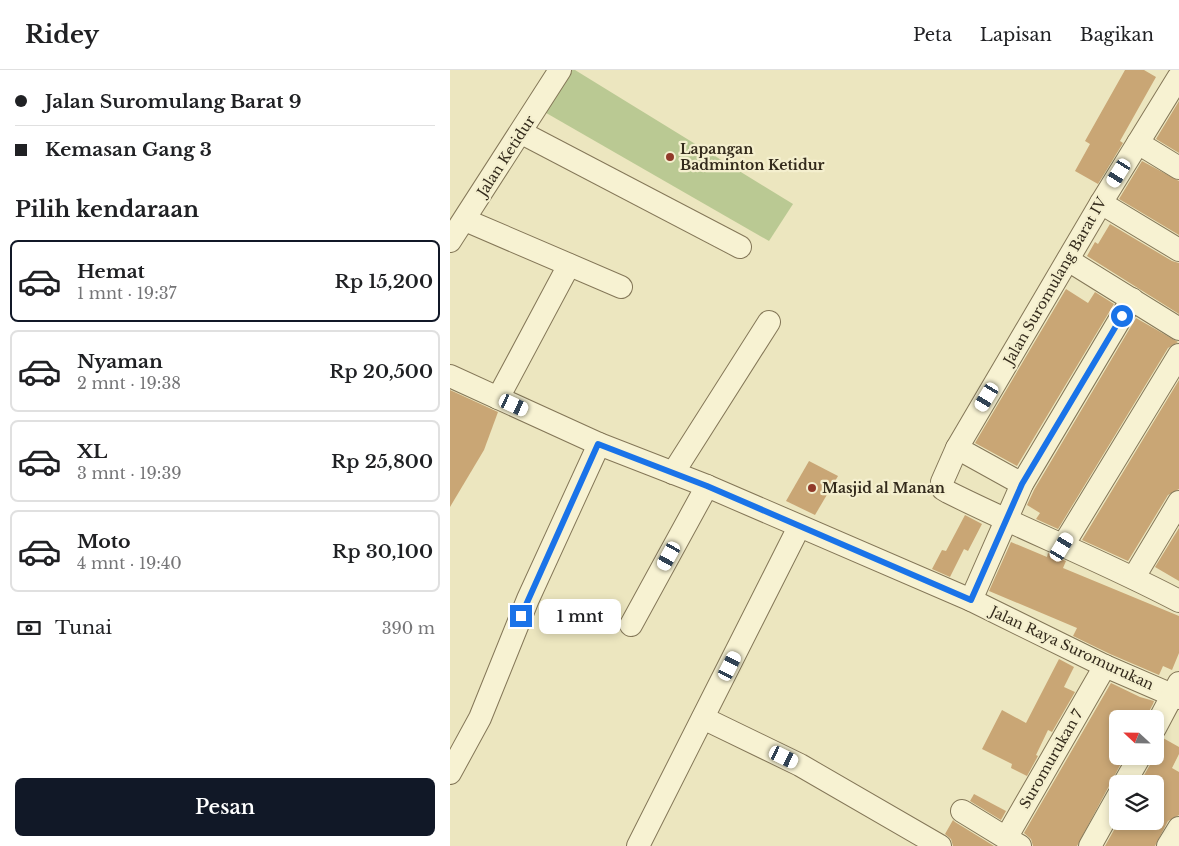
<!DOCTYPE html>
<html lang="id">
<meta charset="utf-8">
<style>
:root{--surface:#fff;--page:#f6f6f6;--text:#202124;--muted:#757577;--line:#e0e0e0;--accent:#111827}
body{margin:0;font-family:"Libre Baskerville",serif;background:var(--page);color:var(--text);height:100vh;display:flex;flex-direction:column;font-size:19px;white-space:nowrap}
*{box-sizing:border-box;margin:0}
p{font-size:16px;color:var(--muted)}
.icon{flex:none;width:28px;height:28px;fill:none;stroke:currentColor;stroke-width:2;stroke-linecap:round;stroke-linejoin:round}
.map{position:relative;flex:1;overflow:hidden}
.drawer{display:flex;flex-direction:column;background:var(--surface);width:450px}
.drawer>*{flex:none}
.hud{display:grid;align-content:center;height:110px;padding:0 15px;background:var(--surface)}
.needle{width:32px;rotate:292deg}
.tools{position:absolute;left:659px;top:640px;display:grid;gap:10px}
.tools a{display:grid;place-items:center;width:55px;height:55px;border-radius:8px;background:var(--surface);box-shadow:0 2px 8px #0003;font-size:25px}
.end{position:absolute;width:22px;height:22px;margin:-11px;border:6px solid #1a73e8;background:#fff;box-shadow:0 0 0 2px #fff}
.from{border-radius:50%}
.bubble{position:absolute;height:35px;border-radius:8px;background:var(--surface);box-shadow:0 2px 8px #0003;font-size:16px;font-weight:600;line-height:35px;text-align:center}
.car{position:absolute;width:15px;height:30px;margin:-15px -8px;border-radius:6px;box-shadow:0 0 4px 1px #0007;background:linear-gradient(#fff 24%,#345 0 40%,#fff 0 76%,#345 0 86%,#fff 0)}
.hud b{display:flex;align-items:center;gap:18px;height:48px;font-size:19px}
.hud b+b{border-top:1px solid var(--line)}
.hud i{width:12px;height:12px;background:var(--text)}
ul{padding:0;list-style:none}
li{display:flex;align-items:center;gap:15px;height:82px;margin:0 10px 8px;padding:0 5px;border:2px solid var(--line);border-radius:8px}
li div{flex:1}
li b{display:block;font-size:19px}
li em{font-style:normal;font-weight:600}
li.selected{border-color:var(--accent)}
li>.icon{width:45px;height:45px;stroke-width:1.5}
h2{padding:0 15px;font-size:22px;line-height:60px}
.pay{display:flex;align-items:center;gap:12px;height:55px;padding:0 15px;font-size:19px}
.pay p{margin-inline-start:auto}
.cta{display:flex;gap:10px;margin-top:auto;padding:10px 15px}
.cta a{flex:1;height:58px;border-radius:8px;background:var(--accent);color:#fff;font-size:20px;font-weight:600;line-height:58px;text-align:center}
header{display:flex;align-items:center;gap:30px;box-sizing:border-box;height:70px;padding:0 25px;background:var(--surface);border-bottom:1px solid var(--line)}
header strong{font-size:24px}
nav{display:flex;gap:28px;margin-inline-start:auto;font-size:18px}
main{display:flex;flex:1;min-height:0}
.map>svg:first-child{display:block}
.green{fill:#bac993}
.building{fill:#c9a675}
.lines{fill:none;stroke-linecap:round;stroke-linejoin:round}
.minor-casing{stroke:#847758;stroke-width:24}
.minor{stroke:#f7f2d2;stroke-width:22}
.route{stroke:#1a73e8;stroke-width:6}
.poi-dot{fill:#913a2a;stroke:#f4efce;stroke-width:2}
.labels{text-anchor:middle;stroke-width:4.5;stroke-linejoin:round;paint-order:stroke}
.poi-label{font-size:14px;font-weight:bold;fill:#342b1c;stroke:#f4efce;text-anchor:start}
.street-label{font-size:14px;fill:#342b1c;stroke:#f4efce}
</style>
<header>
<strong>Ridey</strong>
<nav><a>Peta</a><a>Lapisan</a><a>Bagikan</a></nav>
</header>
<main>
<section class="drawer">
<div class="hud">
<b><i class="from"></i>Jalan Suromulang Barat 9</b>
<b><i></i>Kemasan Gang 3</b>
</div>
<h2>Pilih kendaraan</h2>
<ul>
<li class="selected"><svg class="icon" aria-label="car" viewBox="0 0 24 24"><path d="M5 17H2v-5l4-1 3-4h7l3 4 3 1v5h-3M9 17h6M6 11h13"/><circle cx="7" cy="17" r="2"/><circle cx="17" cy="17" r="2"/></svg><div><b>Hemat</b><p>1 mnt · 19:37</p></div><em>Rp 15,200</em></li>
<li><svg class="icon" aria-label="car" viewBox="0 0 24 24"><path d="M5 17H2v-5l4-1 3-4h7l3 4 3 1v5h-3M9 17h6M6 11h13"/><circle cx="7" cy="17" r="2"/><circle cx="17" cy="17" r="2"/></svg><div><b>Nyaman</b><p>2 mnt · 19:38</p></div><em>Rp 20,500</em></li>
<li><svg class="icon" aria-label="car" viewBox="0 0 24 24"><path d="M5 17H2v-5l4-1 3-4h7l3 4 3 1v5h-3M9 17h6M6 11h13"/><circle cx="7" cy="17" r="2"/><circle cx="17" cy="17" r="2"/></svg><div><b>XL</b><p>3 mnt · 19:39</p></div><em>Rp 25,800</em></li>
<li><svg class="icon" aria-label="car" viewBox="0 0 24 24"><path d="M5 17H2v-5l4-1 3-4h7l3 4 3 1v5h-3M9 17h6M6 11h13"/><circle cx="7" cy="17" r="2"/><circle cx="17" cy="17" r="2"/></svg><div><b>Moto</b><p>4 mnt · 19:40</p></div><em>Rp 30,100</em></li>
</ul>
<div class="pay"><svg class="icon" aria-label="cash" viewBox="0 0 24 24"><path d="M3 7h18v10H3z"/><circle cx="12" cy="12" r="2"/></svg>Tunai<p>390 m</p></div>
<div class="cta"><a>Pesan</a></div>
</section>
<div class="map">
<svg width="729" height="776" viewBox="0 0 729 776">
<rect width="100%" height="100%" fill="#ece6bf"/>
<!-- green -->
<polygon class="green" points="115,0 125,0 343,134 319,171 91,40"/>
<!-- building -->
<g class="building">
<polygon points="675,0 694,0 706,7 670,71 673,73 648,114 625,101 640,74 635,71"/>
<polygon points="729,31 729,83 706,69"/>
<polygon points="692,91 729,111 729,165 669,129"/>
<polygon points="660,154 722,191 729,193 729,244 637,186 645,172 648,174"/>
<polygon points="616,219 638,233 645,222 664,234 567,396 525,373"/>
<polygon points="686,248 728,272 718,278 608,459 586,449 590,443 577,435 584,420"/>
<polygon points="729,310 729,419 718,425 678,491 632,470"/>
<polygon points="0,320 48,342 34,380 0,437"/>
<polygon points="359,391 388,406 365,445 336,431"/>
<polygon points="515,445 532,454 518,481 514,479 500,507 482,499 492,480 496,481"/>
<polygon points="729,458 729,511 705,497"/>
<polygon points="561,472 597,487 598,483 616,491 613,498 729,546 729,583 722,600 713,596 709,605 660,584 623,566 627,558 539,521"/>
<polygon points="609,589 624,597 614,617 625,622 602,662 598,660 586,685 588,686 577,706 561,698 562,694 532,679 552,640 576,653"/>
<polygon points="661,613 690,627 704,631 703,634 695,649 668,649 668,686 675,686 627,776 583,776 581,769 574,763"/>
<polygon points="713,668 729,677 729,684 722,698 729,702 729,745 718,751 705,776 655,776 669,751 705,751 705,714 689,714 705,686 705,671"/>
<polygon points="524,724 556,741 551,750 520,731"/>
<polygon points="503,750 505,752 544,776 503,776 501,769 495,764"/>
</g>
<g class="lines">
<defs>
<g id="minor">
<path d="M728,8L651,133L507,378L492,412L493,419L498,422C574,460 653,491 729,531"/>
<polyline points="72,63 290,177"/>
<polyline points="688,73 729,98"/>
<polyline points="651,133 729,180"/>
<polyline points="15,150 171,217"/>
<polyline points="0,171 110,0"/>
<polyline points="618,190 729,259"/>
<polyline points="0,306 149,374 257,416 521,530 655,596 729,628"/>
<polyline points="48,328 119,195"/>
<polyline points="507,378 572,414"/>
<polyline points="223,403 319,252"/>
<polyline points="612,477 729,285"/>
<polyline points="684,507 729,432"/>
<polyline points="521,530 572,414 682,229"/>
<polyline points="181,555 257,416"/>
<polyline points="253,648 350,695 490,776"/>
<polyline points="705,658 729,613"/>
<polyline points="0,703 30,648 78,529 149,374"/>
<polyline points="674,714 690,686"/>
<polyline points="512,741 556,768"/>
<polyline points="188,776 349,457"/>
<polyline points="570,776 556,768 655,596"/>
<polyline points="640,776 668,726"/>
<polyline points="718,776 729,758"/>
</g>
</defs>
<!-- minor casing -->
<use href="#minor" class="minor-casing"/>
<!-- minor -->
<use href="#minor" class="minor"/>
</g>
<g class="lines">
<!-- route -->
<polyline class="route" points="71,546 148,374 257,416 521,530 572,414 672,246"/>
</g>
<!-- markers -->
<g class="poi-dot">
<circle cx="220" cy="87" r="5"/>
<circle cx="362" cy="418" r="5"/>
</g>
<g class="labels">
<!-- poi labels -->
<g class="poi-label">
<text x="230" y="84">Lapangan<tspan x="230" dy="16">Badminton Ketidur</tspan></text>
<text x="372" y="423">Masjid al Manan</text>
</g>
<!-- street labels -->
<g class="street-label">
<text transform="translate(56 86) rotate(-57)" y="5">Jalan Ketidur</text>
<text transform="translate(605 211) rotate(-60)" y="5">Jalan Suromulang Barat IV</text>
<text transform="translate(622 578) rotate(25)" y="5">Jalan Raya Suromurukan</text>
<text transform="translate(601 689) rotate(-60)" y="5">Suromurukan 7</text>
</g>
</g>
</svg>
<div class="tools">
<a><svg class="needle" viewBox="-14 -14 28 28"><path d="M0-13l5 13h-10z" fill="#e53935"/><path d="M0 13l5-13h-10z" fill="#757577"/></svg></a>
<a><svg class="icon" aria-label="layers" viewBox="0 0 24 24"><path d="M12 4l9 5-9 5-9-5zM3 14l9 5 9-5"/></svg></a>
</div>
<i class="end from" style="left:672px;top:246px"></i>
<i class="end" style="left:71px;top:546px"></i>
<div class="bubble" style="left:89px;top:529px;width:82px">1 mnt</div>
<i class="car" style="left:669px;top:103px;rotate:212deg"></i>
<i class="car" style="left:537px;top:327px;rotate:211deg"></i>
<i class="car" style="left:64px;top:335px;rotate:115deg"></i>
<i class="car" style="left:612px;top:477px;rotate:31deg"></i>
<i class="car" style="left:219px;top:486px;rotate:209deg"></i>
<i class="car" style="left:280px;top:596px;rotate:27deg"></i>
<i class="car" style="left:334px;top:687px;rotate:116deg"></i>
</div>
</main>
